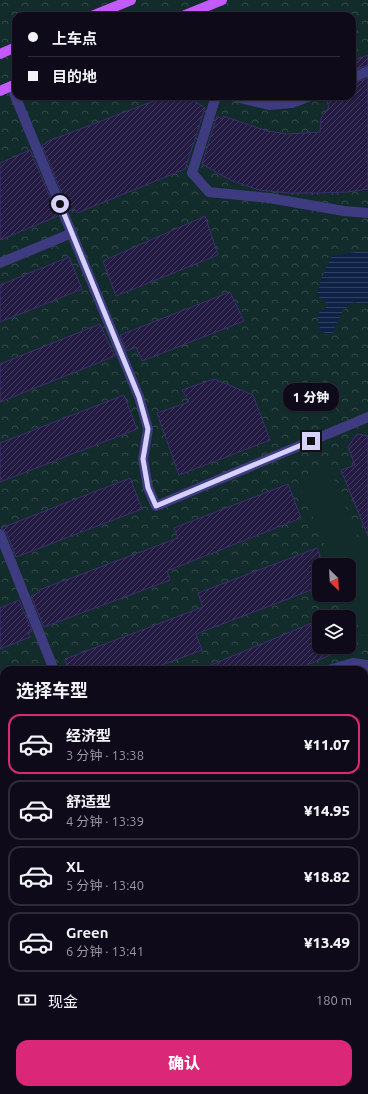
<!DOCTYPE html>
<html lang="zh">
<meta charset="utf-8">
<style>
:root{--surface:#0e0a1a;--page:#171323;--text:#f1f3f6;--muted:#9b9aa2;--line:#2e2b39;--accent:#db2777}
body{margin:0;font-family:Ubuntu,"Noto Sans SC",sans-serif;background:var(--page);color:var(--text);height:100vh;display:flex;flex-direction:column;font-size:15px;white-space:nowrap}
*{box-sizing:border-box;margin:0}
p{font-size:13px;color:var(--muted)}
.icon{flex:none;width:22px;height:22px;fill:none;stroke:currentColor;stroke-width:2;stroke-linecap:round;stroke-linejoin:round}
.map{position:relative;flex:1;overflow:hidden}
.sheet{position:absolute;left:0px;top:666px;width:368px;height:428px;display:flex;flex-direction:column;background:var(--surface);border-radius:12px 12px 0 0;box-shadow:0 1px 3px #0004,0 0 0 1px var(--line)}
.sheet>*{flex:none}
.banner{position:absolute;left:12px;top:12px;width:344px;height:88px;border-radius:12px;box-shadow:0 1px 3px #0004,0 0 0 1px var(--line);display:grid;align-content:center;height:88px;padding:0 16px;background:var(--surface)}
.needle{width:26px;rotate:156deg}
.tools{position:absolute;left:312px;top:558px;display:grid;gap:8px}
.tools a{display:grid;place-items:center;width:44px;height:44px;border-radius:8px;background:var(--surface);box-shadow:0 1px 3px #0004,0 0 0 1px var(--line);font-size:20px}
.end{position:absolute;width:18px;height:18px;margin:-9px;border:5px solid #d7d1fe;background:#111;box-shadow:0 0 0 2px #111}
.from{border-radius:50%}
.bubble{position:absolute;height:28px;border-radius:12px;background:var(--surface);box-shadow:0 1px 3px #0004,0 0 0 1px var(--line);font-size:13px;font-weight:800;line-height:28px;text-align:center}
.banner b{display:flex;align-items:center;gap:14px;height:38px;font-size:15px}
.banner b+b{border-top:1px solid var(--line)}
.banner i{width:10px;height:10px;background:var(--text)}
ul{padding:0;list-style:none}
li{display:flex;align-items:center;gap:12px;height:60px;margin:0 8px 6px;padding:0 8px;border:2px solid var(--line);border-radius:12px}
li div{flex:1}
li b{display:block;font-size:15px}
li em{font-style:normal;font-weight:800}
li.on{border-color:var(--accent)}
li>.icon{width:36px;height:36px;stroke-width:1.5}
h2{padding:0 16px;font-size:18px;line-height:48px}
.pay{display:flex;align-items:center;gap:10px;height:44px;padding:0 16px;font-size:15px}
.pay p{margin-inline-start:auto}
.action{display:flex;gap:8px;margin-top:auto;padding:8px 16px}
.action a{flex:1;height:46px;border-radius:12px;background:var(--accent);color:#fff;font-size:16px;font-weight:800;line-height:46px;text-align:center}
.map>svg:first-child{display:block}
.park{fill:url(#park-crowns);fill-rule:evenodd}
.pitch{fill:#122c2c}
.water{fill:url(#water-rules)}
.building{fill:url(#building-hatch);stroke:#3c2e6e}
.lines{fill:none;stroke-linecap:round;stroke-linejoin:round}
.street{stroke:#3f3b80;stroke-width:10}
.secondary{stroke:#726bfb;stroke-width:10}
.primary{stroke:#c35bfa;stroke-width:10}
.route{stroke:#d7d1fe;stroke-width:5}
</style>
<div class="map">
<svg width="368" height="1094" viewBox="0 0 368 1094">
<defs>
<pattern id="park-crowns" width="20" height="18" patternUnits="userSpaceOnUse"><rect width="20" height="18" fill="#122c2c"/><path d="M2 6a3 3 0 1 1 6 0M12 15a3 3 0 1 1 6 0" fill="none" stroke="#344a4c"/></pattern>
<pattern id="water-rules" width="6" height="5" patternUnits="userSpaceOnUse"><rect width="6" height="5" fill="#0e2246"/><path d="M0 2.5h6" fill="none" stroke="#304162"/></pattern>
<pattern id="building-hatch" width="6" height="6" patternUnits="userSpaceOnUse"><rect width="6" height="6" fill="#241b42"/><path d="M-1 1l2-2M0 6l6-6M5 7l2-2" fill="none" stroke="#433b5e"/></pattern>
</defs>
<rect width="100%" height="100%" fill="#120e22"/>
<!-- park -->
<path class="park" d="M0,0H368V1094H0ZM16,16H352V96H16ZM319,565H349V595H319ZM319,617H349V647H319ZM4,670H364V1090H4Z"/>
<!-- pitch -->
<polygon class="pitch" points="329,466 359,541 368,538 368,635 363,637 345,595 349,595 349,565 333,565 297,479"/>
<!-- water -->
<polygon class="water" points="362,251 368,252 368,305 353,302 343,310 332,335 320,331 317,314 329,305 317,296 321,279 332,256"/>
<!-- building -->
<g class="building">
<polygon points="368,55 368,65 352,71 352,61"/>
<polygon points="368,78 368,189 348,192 318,193 289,193 259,190 230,180 202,164 217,116 222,119 223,116 267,131 287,134 320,132 321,118 329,107 325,96 352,96 352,84"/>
<polygon points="167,96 187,96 205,108 185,169 77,213 75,209 69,211 42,145 47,143 46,142"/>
<polygon points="30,150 58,216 0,240 0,163"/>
<polygon points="205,216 218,255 116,296 103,261"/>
<polygon points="69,257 82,289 0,322 0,285"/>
<polygon points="230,292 244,321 142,361 136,347 127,351 120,335"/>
<polygon points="100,324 115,356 0,402 0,364"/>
<polygon points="214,379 253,395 270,440 179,475 157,413 189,402 182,390"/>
<polygon points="124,395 137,429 0,482 0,443"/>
<polygon points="357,434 368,436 368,536 341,470 355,465 348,447"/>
<polygon points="130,478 142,509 16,557 6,532 1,528"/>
<polygon points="288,484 301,518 167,571 170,580 44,627 31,596 40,592 39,590 178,538 174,528"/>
<polygon points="317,548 323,565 319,565 319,587 196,634 202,650 148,670 69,670 65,659 203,607 198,593"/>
<polygon points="19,600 32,631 28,633 30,637 0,649 0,608"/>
<polygon points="319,620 319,647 349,647 295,670 199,670"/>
</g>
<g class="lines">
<!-- street -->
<g class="street">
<polyline points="352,78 368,71"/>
<polyline points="11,86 139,397 148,429 143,459 148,488 156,506 368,417"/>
<polyline points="216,96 192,173 209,192 269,198 344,211 368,213"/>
<polyline points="232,96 269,105 292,103 310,96"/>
<polyline points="0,263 72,233"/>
<polyline points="0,534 54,670"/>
<polyline points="328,670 353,663 368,665"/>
<polyline points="364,889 368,887"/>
<polyline points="0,970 4,968"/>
</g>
<!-- secondary -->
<g class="secondary">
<polyline points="0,1058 4,1068"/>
<polyline points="13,1090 15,1094"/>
</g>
<!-- primary -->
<g class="primary">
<polyline points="92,16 131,0"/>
<polyline points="183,16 222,0"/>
<polyline points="0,54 16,47"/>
<polyline points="0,91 16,84"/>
</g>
</g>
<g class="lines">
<!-- route -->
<polyline class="route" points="60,204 139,397 148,429 143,459 148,488 156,506 311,441"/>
</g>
</svg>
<div class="tools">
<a><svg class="needle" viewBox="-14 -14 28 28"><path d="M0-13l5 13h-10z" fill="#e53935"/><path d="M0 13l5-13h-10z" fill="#9b9aa2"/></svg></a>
<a><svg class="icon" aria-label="layers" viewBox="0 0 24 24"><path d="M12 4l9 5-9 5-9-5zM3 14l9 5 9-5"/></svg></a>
</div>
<i class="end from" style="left:60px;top:204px"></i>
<i class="end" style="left:311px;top:441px"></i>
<div class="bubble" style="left:283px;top:383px;width:56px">1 分钟</div>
<div class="banner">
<b><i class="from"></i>上车点</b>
<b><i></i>目的地</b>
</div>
<section class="sheet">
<h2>选择车型</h2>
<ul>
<li class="on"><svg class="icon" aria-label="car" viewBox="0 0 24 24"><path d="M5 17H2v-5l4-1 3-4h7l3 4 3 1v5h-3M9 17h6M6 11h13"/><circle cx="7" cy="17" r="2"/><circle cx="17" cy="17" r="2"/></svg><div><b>经济型</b><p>3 分钟 · 13:38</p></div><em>¥11.07</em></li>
<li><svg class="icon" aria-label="car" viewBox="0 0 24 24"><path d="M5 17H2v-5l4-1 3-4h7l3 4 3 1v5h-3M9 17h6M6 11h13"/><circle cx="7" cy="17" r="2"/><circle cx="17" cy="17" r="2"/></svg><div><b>舒适型</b><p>4 分钟 · 13:39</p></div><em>¥14.95</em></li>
<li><svg class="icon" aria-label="car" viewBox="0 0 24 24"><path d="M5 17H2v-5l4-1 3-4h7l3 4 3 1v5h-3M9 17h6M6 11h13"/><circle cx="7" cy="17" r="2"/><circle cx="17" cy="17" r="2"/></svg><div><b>XL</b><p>5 分钟 · 13:40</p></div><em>¥18.82</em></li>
<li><svg class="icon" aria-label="car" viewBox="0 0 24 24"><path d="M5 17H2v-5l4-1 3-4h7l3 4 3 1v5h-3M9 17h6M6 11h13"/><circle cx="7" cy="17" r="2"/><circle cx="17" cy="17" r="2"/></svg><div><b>Green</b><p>6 分钟 · 13:41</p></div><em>¥13.49</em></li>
</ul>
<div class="pay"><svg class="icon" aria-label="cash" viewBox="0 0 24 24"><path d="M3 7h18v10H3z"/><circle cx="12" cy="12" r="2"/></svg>现金<p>180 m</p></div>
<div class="action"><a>确认</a></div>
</section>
</div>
